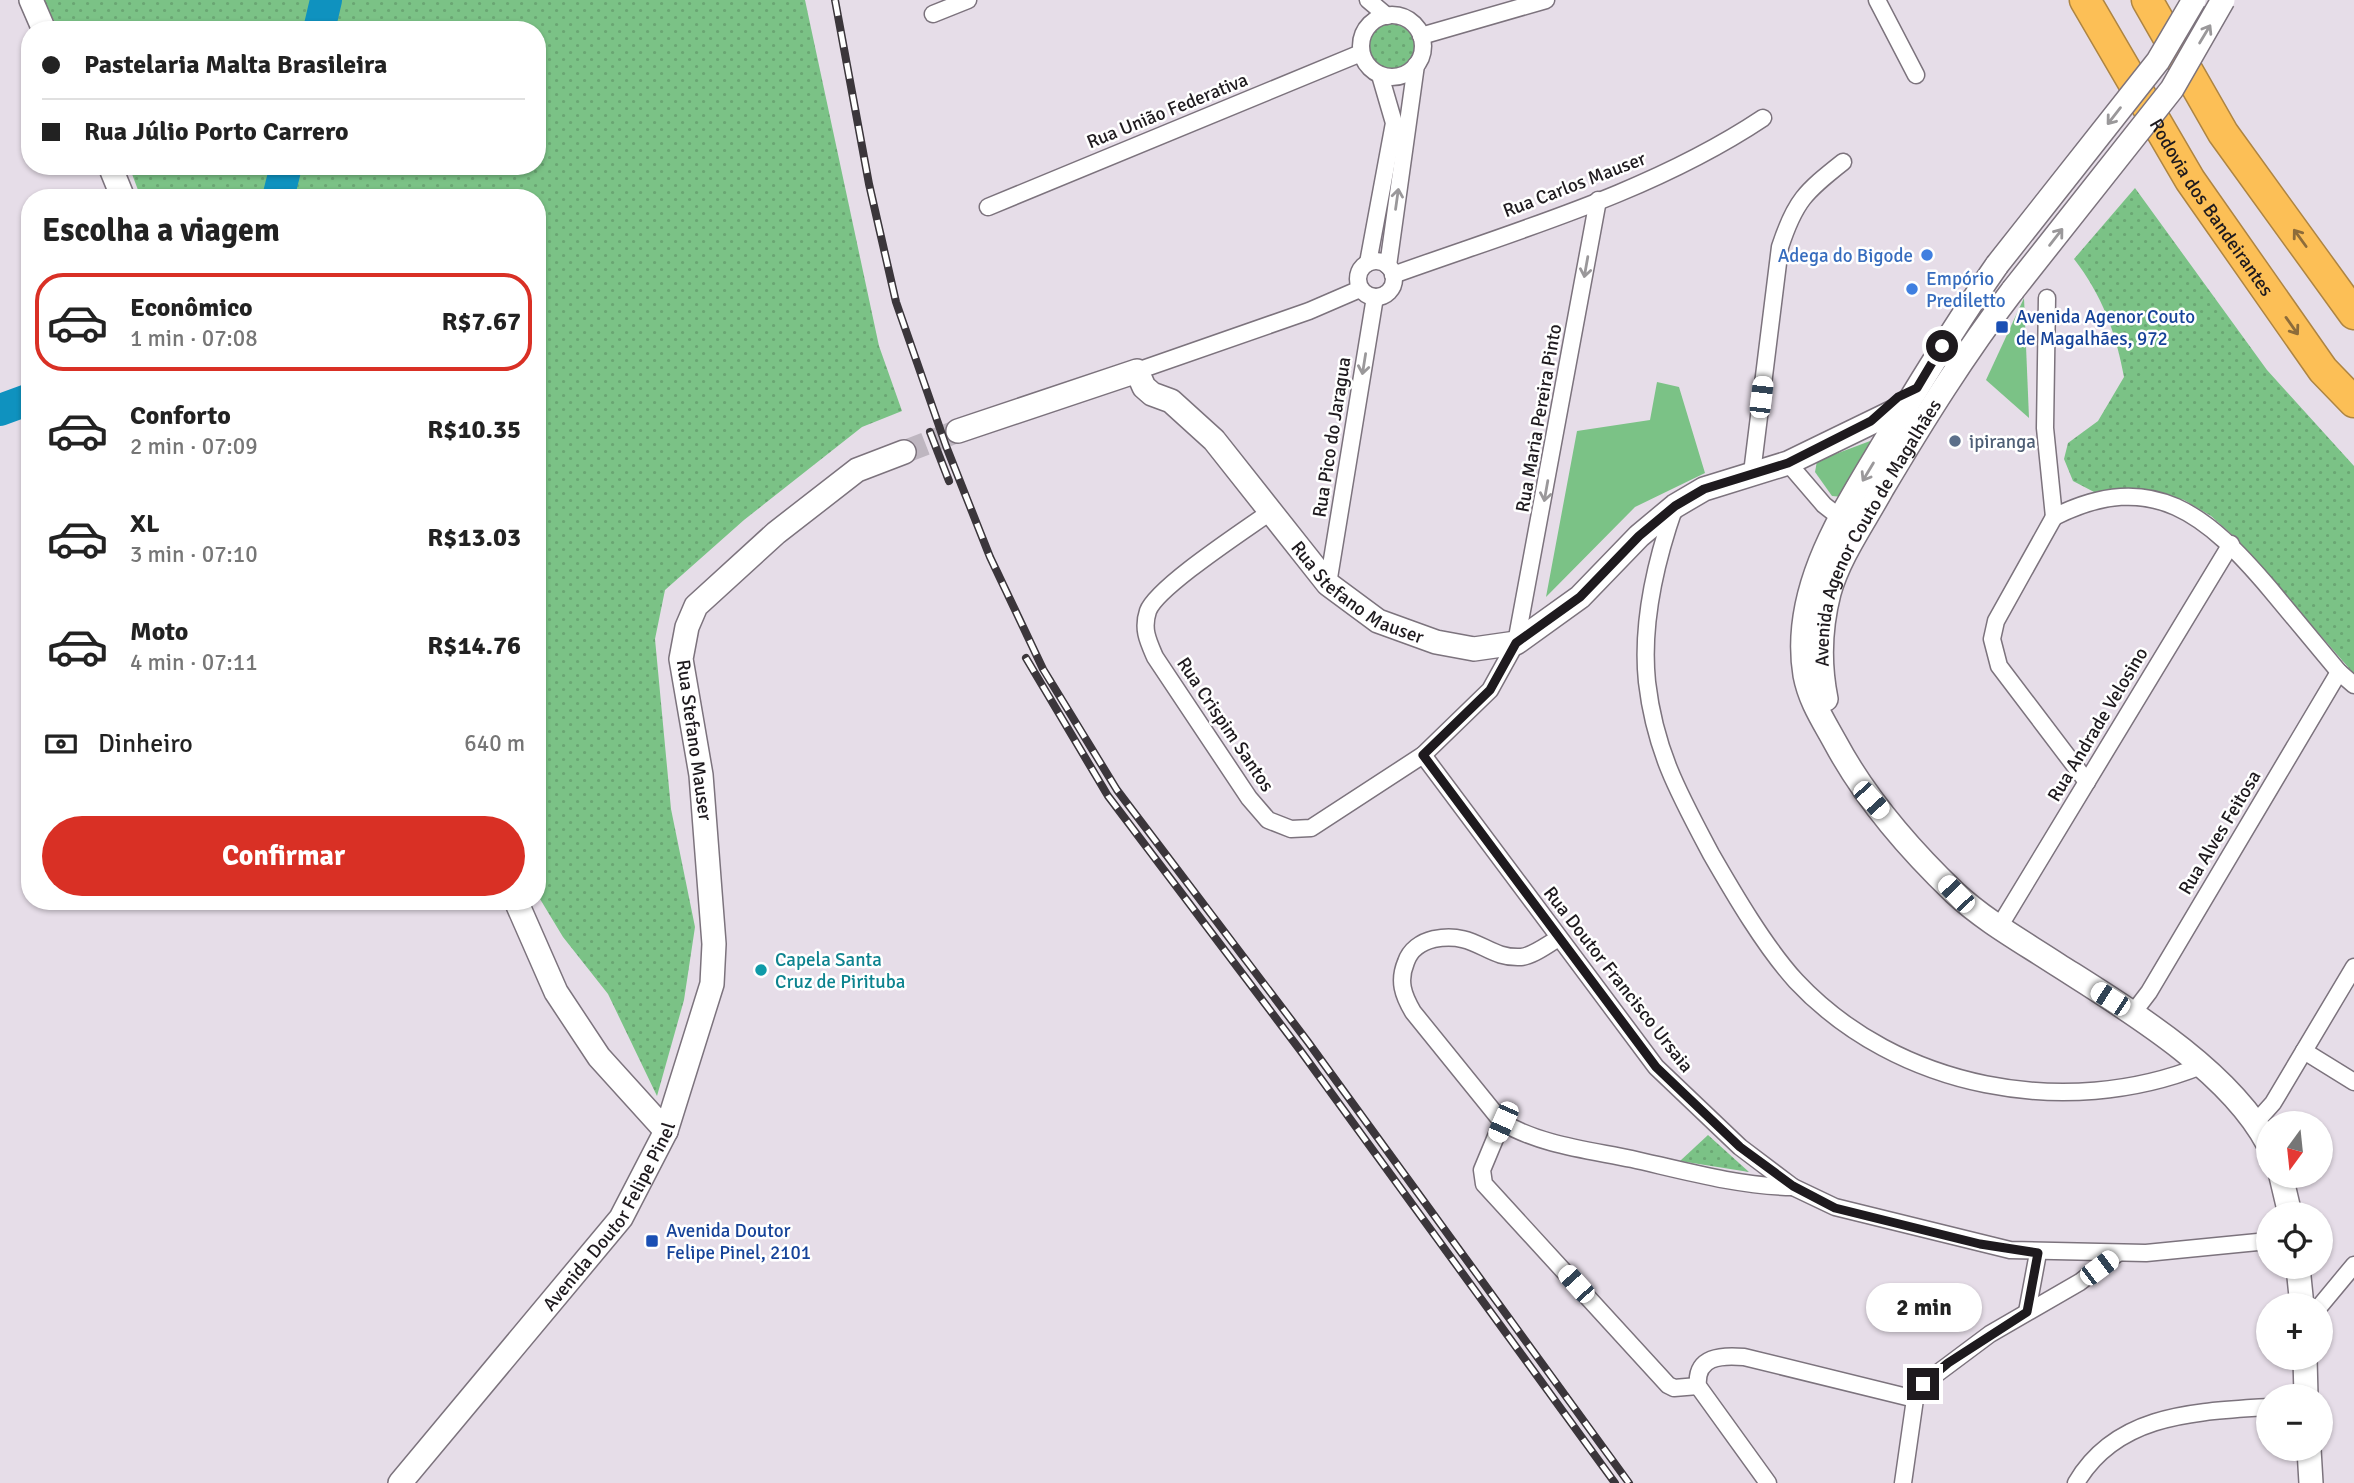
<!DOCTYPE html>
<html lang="pt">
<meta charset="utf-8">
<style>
:root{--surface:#fff;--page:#f2f2f2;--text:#222;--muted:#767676;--line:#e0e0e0;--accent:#d93025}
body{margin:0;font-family:Signika,sans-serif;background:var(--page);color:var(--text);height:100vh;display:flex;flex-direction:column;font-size:26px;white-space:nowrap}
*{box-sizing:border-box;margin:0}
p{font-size:23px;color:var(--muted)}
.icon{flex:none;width:38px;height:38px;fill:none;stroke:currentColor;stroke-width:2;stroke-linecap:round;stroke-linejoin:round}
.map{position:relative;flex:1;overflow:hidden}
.panel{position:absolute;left:21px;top:189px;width:525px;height:721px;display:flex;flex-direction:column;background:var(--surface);border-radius:28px;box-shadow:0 2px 5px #0004}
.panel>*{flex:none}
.guide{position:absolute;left:21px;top:21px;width:525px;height:154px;border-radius:28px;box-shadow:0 2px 5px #0004;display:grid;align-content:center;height:154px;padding:0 21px;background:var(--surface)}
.needle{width:46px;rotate:195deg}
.buttons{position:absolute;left:2256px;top:1111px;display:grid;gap:14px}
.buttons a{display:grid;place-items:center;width:77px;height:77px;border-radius:50%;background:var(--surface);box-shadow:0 2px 5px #0004;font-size:35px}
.end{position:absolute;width:32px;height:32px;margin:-16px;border:9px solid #1e1a1e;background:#fff;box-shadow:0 0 0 4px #fff}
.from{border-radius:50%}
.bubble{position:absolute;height:49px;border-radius:24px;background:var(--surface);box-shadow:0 2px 5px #0004;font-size:23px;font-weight:700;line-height:49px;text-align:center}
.car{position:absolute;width:21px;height:42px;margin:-21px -10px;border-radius:9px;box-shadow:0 0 5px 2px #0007;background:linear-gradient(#fff 24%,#345 0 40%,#fff 0 76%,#345 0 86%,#fff 0)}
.guide b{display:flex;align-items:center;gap:24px;height:66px;font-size:26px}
.guide b+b{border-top:2px solid var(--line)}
.guide i{width:18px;height:18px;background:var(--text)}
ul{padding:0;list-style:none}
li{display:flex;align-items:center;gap:21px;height:98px;margin:0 14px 10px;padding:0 7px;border:4px solid transparent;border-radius:28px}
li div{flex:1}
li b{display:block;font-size:26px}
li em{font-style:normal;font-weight:700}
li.active{border-color:var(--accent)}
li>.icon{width:63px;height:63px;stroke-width:1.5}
h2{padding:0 21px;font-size:32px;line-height:84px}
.pay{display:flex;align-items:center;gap:18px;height:77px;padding:0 21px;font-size:26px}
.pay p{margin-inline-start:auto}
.cta{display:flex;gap:14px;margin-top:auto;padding:14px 21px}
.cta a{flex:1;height:80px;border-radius:42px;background:var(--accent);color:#fff;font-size:28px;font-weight:700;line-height:80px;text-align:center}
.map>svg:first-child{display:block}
.grass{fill:url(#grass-dots)}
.park{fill:#7bc286}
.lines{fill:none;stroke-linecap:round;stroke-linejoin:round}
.river{stroke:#0f92bf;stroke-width:32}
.secondary-tunnel{stroke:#beb6c0;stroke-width:23;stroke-dasharray:23 11;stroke-linecap:butt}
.street-casing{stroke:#7c737d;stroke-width:19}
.secondary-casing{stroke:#7c737d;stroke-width:26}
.highway-casing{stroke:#ae8542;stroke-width:33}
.street{stroke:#fff;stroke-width:16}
.secondary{stroke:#fff;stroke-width:23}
.highway{stroke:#fcbf56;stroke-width:30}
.rail-casing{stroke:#3b363b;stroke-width:8}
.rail{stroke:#fff;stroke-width:5;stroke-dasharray:16;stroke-linecap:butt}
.secondary-bridge-casing{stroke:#7c737d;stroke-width:26;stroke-linecap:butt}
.secondary-bridge{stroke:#fff;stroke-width:23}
.oneway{stroke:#9a989a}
.oneway2{stroke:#8d6c3a}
.route{stroke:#1e1a1e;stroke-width:9}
.shop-dot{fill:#3f7fe0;stroke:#fff;stroke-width:2.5}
.transit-dot{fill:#1a4fb4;stroke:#fff;stroke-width:2.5}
.service-dot{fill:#5c6f8a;stroke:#fff;stroke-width:2.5}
.culture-dot{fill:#0f9aa8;stroke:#fff;stroke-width:2.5}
.labels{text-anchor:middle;stroke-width:5;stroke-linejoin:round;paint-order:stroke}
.street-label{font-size:19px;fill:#1e1a1e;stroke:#fff}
.shop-label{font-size:19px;fill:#366cbe;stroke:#fff;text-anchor:end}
.transit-label{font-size:19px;fill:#164399;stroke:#fff;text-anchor:start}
.service-label{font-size:19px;fill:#4e5e75;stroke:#fff;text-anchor:start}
.culture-label{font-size:19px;fill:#0d838f;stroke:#fff;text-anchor:start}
</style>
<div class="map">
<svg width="2354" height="1483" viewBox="0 0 2354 1483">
<defs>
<pattern id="grass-dots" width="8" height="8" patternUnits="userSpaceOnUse" patternTransform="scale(1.75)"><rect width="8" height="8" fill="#7bc286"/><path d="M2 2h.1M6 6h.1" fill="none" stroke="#6aa673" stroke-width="1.8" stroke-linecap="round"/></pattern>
</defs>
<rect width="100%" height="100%" fill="#e6dde8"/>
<!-- grass -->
<g class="grass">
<polygon points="41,0 805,0 879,346 902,411 862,427 744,520 665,590 655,639 671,809 695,927 684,1000 657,1096 608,994 563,937 537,894 537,198 141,198 129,166 537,166 537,30 60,30"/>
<circle cx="1391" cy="48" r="24"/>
<path d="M2135,188L2267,370L2354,466V674L2237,539L2211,516L2184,500L2160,493L2135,490L2096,493L2073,481L2064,459L2068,443L2098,421L2124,377C2116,333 2102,295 2074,259Z"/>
<polygon points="1708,1135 1749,1172 1680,1161"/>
</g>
<!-- park -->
<g class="park">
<polygon points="2024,298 2029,418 1986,380"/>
<polygon points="1657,382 1679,387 1705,473 1635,507 1546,597 1577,431 1650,420"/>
<polygon points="1878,438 1843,497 1832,496 1815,472 1817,461"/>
</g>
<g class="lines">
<!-- river -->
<g class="river">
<polyline points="319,30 326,0"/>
<polyline points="278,198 286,166"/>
<polyline points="0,410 30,399"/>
</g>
<!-- secondary-tunnel -->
<polyline class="secondary-tunnel" points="904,452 958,431"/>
<defs>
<g id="street">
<polyline points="1368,0 1387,16"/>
<polyline points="1877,0 1916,75"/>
<polyline points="933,14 968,0"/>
<circle cx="1392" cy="46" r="31"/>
<polyline points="1421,36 1546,0"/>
<polyline points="988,207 1361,53"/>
<circle cx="1376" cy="279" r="18"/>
<polyline points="1368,263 1394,123 1380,75"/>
<polyline points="1388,266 1416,65"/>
<path d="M1393,275C1518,230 1652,192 1763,118"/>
<polyline points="2047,298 2045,428 2054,517"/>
<polyline points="1137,371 1309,311 1360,289"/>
<polyline points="1788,463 1824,505 1847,523"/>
<path d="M1752,473L1780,247C1795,201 1805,192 1843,162"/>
<path d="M1675,506C1656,560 1641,624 1647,682C1655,751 1679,794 1711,854C1734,894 1765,947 1796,981C1897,1089 2066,1120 2201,1066"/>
<path d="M1270,512C1245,530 1157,587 1148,611C1142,629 1148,641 1155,657L1249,798L1268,820L1291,829L1311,828L1423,755L1490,690L1516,643L1598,200"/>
<path d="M2054,517C2153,467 2208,516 2270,589C2293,617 2316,644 2339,672L2354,685"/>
<polyline points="2054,517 1996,621 1992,639 1999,666 2087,782"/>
<polyline points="1328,584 1375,297"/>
<polyline points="1423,755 1656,1067 1740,1147 1793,1187 1835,1207 2010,1250 2146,1253 2268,1241"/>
<polyline points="1999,927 2231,544"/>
<path d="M1559,938C1548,944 1533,956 1521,957C1486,959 1477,931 1434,939C1421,942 1410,950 1406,962C1398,981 1403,995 1413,1012L1502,1122C1540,1145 1589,1150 1632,1159C1685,1171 1738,1186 1793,1187"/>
<polyline points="2133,1013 2149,992 2339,672"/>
<polyline points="2304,1051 2354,1082"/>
<polyline points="1502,1122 1482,1170 1484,1184 1668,1385 1674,1388 1698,1386"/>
<polyline points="2256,1122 2273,1103 2354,967"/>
<polyline points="2320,1306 2354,1265"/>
<polyline points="2027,1312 2038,1253"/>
<path d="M1768,1483L1698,1386C1695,1356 1722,1355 1744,1357L1915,1399"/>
<polyline points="1903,1483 1915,1399 1923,1384 1990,1334 2080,1282 2118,1253"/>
<path d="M2076,1483C2117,1413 2196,1412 2268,1407"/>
</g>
<g id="secondary">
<polyline points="31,0 44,30"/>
<polyline points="110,166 123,198"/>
<path d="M1997,265C1960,318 1926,373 1893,428C1850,502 1790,584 1805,675C1810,701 1823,720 1835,742C1865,798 1909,849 1955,893C1985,921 2023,942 2058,965C2127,1009 2229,1070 2268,1144"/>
<path id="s1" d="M958,431L1137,371L1144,387L1152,394L1171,401L1214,440L1328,584L1378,621L1436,642L1474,649L1516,643L1580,597L1639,536L1675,506L1704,489L1788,463L1893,412L1922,421"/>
<path id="s2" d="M1826,699C1819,664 1820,628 1829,593C1839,557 1864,522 1882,489C1923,420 1964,354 2013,290"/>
<polyline points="516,901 556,992 599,1057 666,1131"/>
<polyline points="2281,1176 2290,1214"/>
<polyline points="2298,1267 2302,1306"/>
<polyline points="2305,1358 2306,1396"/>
<polyline points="2309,1449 2311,1483"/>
<path id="s3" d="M400,1483L621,1218L666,1131L712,984L714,944L701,775L681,659L687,627L696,606L776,533L857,470L904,452"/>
</g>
<g id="highway">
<path id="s4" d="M2085,0L2190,180L2323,370L2354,402"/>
<polyline points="2147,0 2223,133 2354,314"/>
</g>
</defs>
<!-- street casing -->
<use href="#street" class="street-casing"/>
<!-- secondary casing -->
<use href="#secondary" class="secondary-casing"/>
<!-- highway casing -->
<use href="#highway" class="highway-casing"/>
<!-- street -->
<use href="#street" class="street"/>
<!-- secondary -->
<use href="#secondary" class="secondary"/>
<!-- highway -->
<use href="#highway" class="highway"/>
<defs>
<g id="rail">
<polyline points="835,0 869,184 896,302 946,446 990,557 1043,669 1117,790 1308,1042 1629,1483"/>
<polyline points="930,432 949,481"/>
<polyline points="1026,658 1108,796 1300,1050 1615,1483"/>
</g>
</defs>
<!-- rail casing -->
<use href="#rail" class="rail-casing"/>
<!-- rail -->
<use href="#rail" class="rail"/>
<defs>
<g id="secondary-bridge">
<polyline points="1997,265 2158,61 2194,0"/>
<polyline points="2013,290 2172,89 2223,0"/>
</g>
</defs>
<!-- secondary-bridge casing -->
<use href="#secondary-bridge" class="secondary-bridge-casing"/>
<!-- secondary-bridge -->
<use href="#secondary-bridge" class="secondary-bridge"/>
</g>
<!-- one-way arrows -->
<defs><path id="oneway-shaft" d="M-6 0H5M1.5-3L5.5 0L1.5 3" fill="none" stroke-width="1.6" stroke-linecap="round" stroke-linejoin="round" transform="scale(1.75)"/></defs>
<g class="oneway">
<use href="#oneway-shaft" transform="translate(2205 34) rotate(-59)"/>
<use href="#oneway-shaft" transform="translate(2114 116) rotate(128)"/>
<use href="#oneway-shaft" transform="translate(1397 199) rotate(-82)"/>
<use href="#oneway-shaft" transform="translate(2056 237) rotate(-52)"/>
<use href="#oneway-shaft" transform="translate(1586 267) rotate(100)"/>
<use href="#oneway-shaft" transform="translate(1364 364) rotate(99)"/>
<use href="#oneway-shaft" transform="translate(1868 472) rotate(121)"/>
<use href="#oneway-shaft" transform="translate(1546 491) rotate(100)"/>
</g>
<g class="oneway2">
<use href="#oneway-shaft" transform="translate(2300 238) rotate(-126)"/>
<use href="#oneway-shaft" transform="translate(2292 326) rotate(55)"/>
</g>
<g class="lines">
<!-- route -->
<polyline class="route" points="1923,1384 1948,1363 2027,1312 2038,1253 1980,1244 1835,1208 1793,1186 1740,1147 1656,1067 1423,755 1490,690 1516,643 1580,597 1639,536 1675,506 1704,489 1788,463 1871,421 1898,397 1917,388 1942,346"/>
</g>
<!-- markers -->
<g class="shop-dot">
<circle cx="1927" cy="255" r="7"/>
<circle cx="1912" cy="289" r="7"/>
</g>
<g class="transit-dot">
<rect x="1995" y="320" width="14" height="14" rx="3.5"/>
<rect x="645" y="1234" width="14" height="14" rx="3.5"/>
</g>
<circle class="service-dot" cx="1955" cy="441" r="7"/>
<circle class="culture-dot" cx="761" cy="970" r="7"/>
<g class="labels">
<!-- street labels -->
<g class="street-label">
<text transform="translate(1167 110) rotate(-22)" y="7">Rua União Federativa</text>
<text transform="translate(1574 184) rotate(-21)" y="7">Rua Carlos Mauser</text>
<text dy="7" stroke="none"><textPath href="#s4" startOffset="243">Rodovia dos Bandeirantes</textPath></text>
<text transform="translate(1538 418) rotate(-80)" y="7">Rua Maria Pereira Pinto</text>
<text transform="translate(1331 437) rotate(-81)" y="7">Rua Pico do Jaragua</text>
<text dy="7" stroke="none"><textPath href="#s2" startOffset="180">Avenida Agenor Couto de Magalhães</textPath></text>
<text dy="7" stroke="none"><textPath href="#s1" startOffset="508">Rua Stefano Mauser</textPath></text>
<text transform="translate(1226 724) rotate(56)" y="7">Rua Crispim Santos</text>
<text transform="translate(2097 724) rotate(-59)" y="7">Rua Andrade Velosino</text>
<text transform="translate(695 740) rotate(82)" y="7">Rua Stefano Mauser</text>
<text transform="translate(2219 832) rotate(-59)" y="7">Rua Alves Feitosa</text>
<text transform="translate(1619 979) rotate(52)" y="7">Rua Doutor Francisco Ursaia</text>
<text dy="7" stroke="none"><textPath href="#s3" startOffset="340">Avenida Doutor Felipe Pinel</textPath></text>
</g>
<!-- shop labels -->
<g class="shop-label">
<text x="1913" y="262">Adega do Bigode</text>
<text x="1926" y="285" text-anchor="start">Empório<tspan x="1926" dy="22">Prediletto</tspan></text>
</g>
<!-- transit labels -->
<g class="transit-label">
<text x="2016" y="323">Avenida Agenor Couto<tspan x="2016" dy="22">de Magalhães, 972</tspan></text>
<text x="666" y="1237">Avenida Doutor<tspan x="666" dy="22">Felipe Pinel, 2101</tspan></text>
</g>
<!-- service labels -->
<g class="service-label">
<text x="1969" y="448">ipiranga</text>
</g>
<!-- culture labels -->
<g class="culture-label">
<text x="775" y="966">Capela Santa<tspan x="775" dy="22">Cruz de Pirituba</tspan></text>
</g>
</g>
</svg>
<div class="buttons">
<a><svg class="needle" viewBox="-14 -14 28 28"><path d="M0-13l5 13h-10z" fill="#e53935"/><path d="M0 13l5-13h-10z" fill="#767676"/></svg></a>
<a><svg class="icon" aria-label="locate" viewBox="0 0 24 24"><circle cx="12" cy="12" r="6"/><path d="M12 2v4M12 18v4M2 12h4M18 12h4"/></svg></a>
<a>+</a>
<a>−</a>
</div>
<i class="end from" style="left:1942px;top:346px"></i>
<i class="end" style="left:1923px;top:1384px"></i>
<div class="bubble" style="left:1866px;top:1283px;width:116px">2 min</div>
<i class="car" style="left:1761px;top:397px;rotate:7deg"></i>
<i class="car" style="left:1871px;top:800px;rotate:138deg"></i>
<i class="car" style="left:1956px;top:894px;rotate:316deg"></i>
<i class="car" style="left:2110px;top:999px;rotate:303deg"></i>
<i class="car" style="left:1503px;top:1122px;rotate:204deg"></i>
<i class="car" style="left:2099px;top:1268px;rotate:53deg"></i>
<i class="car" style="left:1576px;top:1284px;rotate:318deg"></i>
<div class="guide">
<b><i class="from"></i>Pastelaria Malta Brasileira</b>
<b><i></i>Rua Júlio Porto Carrero</b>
</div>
<section class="panel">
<h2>Escolha a viagem</h2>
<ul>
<li class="active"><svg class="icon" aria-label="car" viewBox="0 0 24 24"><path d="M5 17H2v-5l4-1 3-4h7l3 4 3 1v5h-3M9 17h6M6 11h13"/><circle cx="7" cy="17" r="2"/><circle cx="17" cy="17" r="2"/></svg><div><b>Econômico</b><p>1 min · 07:08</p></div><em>R$7.67</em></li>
<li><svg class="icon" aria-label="car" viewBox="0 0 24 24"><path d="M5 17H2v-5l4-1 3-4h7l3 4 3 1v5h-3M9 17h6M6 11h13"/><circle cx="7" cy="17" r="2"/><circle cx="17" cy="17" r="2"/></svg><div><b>Conforto</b><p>2 min · 07:09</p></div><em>R$10.35</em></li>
<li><svg class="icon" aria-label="car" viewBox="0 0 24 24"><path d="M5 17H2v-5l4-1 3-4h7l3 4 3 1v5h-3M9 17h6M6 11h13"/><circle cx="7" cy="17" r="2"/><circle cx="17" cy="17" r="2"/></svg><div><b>XL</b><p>3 min · 07:10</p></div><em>R$13.03</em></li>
<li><svg class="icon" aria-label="car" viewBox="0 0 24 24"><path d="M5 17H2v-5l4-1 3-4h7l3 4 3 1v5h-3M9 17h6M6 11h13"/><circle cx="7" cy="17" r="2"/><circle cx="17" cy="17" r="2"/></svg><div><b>Moto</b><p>4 min · 07:11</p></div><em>R$14.76</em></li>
</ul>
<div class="pay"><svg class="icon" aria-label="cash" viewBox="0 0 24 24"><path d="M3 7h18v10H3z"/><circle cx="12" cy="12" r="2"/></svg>Dinheiro<p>640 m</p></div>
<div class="cta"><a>Confirmar</a></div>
</section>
</div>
